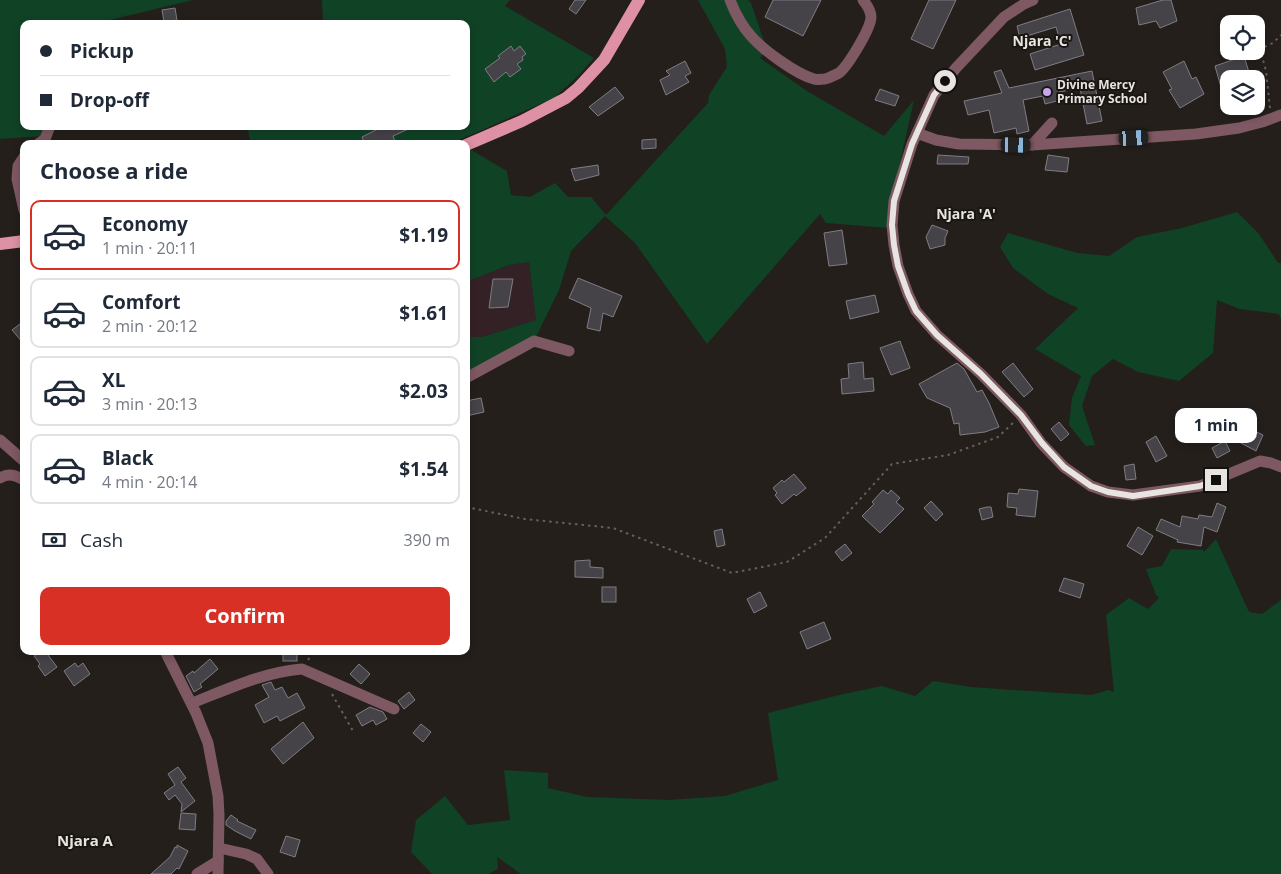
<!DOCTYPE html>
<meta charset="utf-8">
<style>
:root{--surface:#fff;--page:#f2f2f3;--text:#1f2937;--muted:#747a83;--line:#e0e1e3;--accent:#d93025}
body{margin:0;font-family:"Open Sans",sans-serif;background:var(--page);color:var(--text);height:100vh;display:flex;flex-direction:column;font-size:19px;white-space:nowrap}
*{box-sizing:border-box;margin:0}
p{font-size:16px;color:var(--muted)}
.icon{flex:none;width:28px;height:28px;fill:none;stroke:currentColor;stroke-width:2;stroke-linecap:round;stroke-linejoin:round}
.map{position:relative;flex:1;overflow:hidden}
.drawer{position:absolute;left:20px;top:140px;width:450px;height:515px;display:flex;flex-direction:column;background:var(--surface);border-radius:10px;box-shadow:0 2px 8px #0003}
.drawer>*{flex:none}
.hud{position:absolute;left:20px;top:20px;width:450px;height:110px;border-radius:10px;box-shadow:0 2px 8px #0003;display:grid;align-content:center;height:110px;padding:0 20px;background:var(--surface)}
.buttons{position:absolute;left:1220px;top:15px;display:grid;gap:10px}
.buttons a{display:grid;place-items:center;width:45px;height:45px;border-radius:10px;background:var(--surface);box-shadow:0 2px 8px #0003;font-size:25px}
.end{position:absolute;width:22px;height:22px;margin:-11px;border:6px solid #e7e4e1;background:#111;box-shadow:0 0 0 2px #111}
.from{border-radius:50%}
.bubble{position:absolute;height:35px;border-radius:10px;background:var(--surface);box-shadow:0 2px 8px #0003;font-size:16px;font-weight:700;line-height:35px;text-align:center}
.car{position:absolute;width:15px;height:30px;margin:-15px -8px;border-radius:6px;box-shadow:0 0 4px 1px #0007;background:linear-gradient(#222 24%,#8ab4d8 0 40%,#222 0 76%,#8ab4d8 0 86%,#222 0)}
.hud b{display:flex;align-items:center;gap:18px;height:48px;font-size:19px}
.hud b+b{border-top:1px solid var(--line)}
.hud i{width:12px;height:12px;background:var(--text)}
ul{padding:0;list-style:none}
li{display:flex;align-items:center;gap:15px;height:70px;margin:0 10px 8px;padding:0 10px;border:2px solid var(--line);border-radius:10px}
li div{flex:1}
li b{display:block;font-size:19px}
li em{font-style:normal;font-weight:700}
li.current{border-color:var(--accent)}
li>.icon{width:45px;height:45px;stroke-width:1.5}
h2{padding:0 20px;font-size:22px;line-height:60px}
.pay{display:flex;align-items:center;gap:12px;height:55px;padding:0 20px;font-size:19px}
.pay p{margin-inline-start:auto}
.cta{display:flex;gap:10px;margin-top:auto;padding:10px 20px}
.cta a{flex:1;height:58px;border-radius:10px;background:var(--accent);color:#fff;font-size:20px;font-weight:700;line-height:58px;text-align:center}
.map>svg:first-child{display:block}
.industrial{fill:#342126}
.green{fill:#104226}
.building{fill:#454248;stroke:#7f7d84}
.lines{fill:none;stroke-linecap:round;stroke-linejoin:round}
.path{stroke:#645f5c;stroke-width:2;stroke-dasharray:2.5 4;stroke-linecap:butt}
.minor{stroke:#7e5862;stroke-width:11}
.major{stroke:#de90a4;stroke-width:12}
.route{stroke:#e7e4e1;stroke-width:6}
.poi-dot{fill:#c9a5ee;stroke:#1a1612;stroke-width:2}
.labels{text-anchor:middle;stroke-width:4;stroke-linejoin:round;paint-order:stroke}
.poi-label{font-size:12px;font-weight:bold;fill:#e7e4e1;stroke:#1a1612;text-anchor:start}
.neighbourhood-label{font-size:14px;font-weight:bold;fill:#e7e4e1;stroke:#1a1612}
.quarter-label{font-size:15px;font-weight:bold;fill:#e7e4e1;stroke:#1a1612}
</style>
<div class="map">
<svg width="1281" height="874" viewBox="0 0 1281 874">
<rect width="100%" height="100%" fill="#241f1b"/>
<!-- industrial -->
<polygon class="industrial" points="529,262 536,320 482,337 466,337 466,282 509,265"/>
<!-- green -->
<g class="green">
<polygon points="0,0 193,0 110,20 100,24 24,24 24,126 44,126 42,136 0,139"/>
<polygon points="322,0 510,0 505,6 594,58 580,74 554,98 450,144 251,144 247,126 466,126 466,24 323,24"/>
<polygon points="698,0 748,0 751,3 767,50 760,58 807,91 884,136 914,100 889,212 889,228 826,223 820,214 707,344 635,243 605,216 571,251 559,290 534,341 466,378 466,337 482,337 536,320 529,262 509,265 466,282 466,147 507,171 511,195 530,197 555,183 568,197 591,197 606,215 708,103 709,95 727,67 725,49"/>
<polygon points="1237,212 1259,234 1278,263 1281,263 1281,319 1279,314 1240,309 1217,300 1213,353 1179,381 1138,372 1113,359 1092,376 1082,406 1095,445 1086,446 1069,425 1072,398 1081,376 1035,349 1078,308 1048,294 1013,268 1000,247 1008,233 1077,253 1109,256 1137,237 1182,228"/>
<polygon points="1216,539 1249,612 1262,614 1281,600 1281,874 521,874 497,857 498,869 488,874 432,874 411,852 416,820 445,796 468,825 510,820 504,770 548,773 548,788 587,797 669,800 725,796 778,780 768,713 839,695 882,686 915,696 933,681 971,687 1091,695 1109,690 1114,692 1106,615 1129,598 1148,609 1159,598 1156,595 1146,569 1162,566 1171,549 1203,550 1204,552"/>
</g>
<!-- building -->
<g class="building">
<polygon points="575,0 586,0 576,14 569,9"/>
<polygon points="773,0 821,0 803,36 765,17"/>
<polygon points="929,0 956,0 933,49 911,39"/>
<polygon points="1163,0 1171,0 1177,21 1160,28 1156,21 1139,25 1136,8"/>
<polygon points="175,8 177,20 164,22 162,10"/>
<polygon points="1070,9 1084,55 1035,70 1030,54 1061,44 1056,27 1020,38 1017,26"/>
<polygon points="511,46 514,51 520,46 526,54 522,57 523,60 517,64 521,69 510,77 506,72 494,82 485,69 500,58 498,56"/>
<polygon points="1244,56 1251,79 1229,79 1229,105 1226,105 1215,66"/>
<polygon points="685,61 691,73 685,76 689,82 666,95 660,80 670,75 666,71"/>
<polygon points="1184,61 1192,79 1196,77 1204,94 1180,108 1169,90 1172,89 1163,72"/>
<polygon points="1001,70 1009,88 1092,71 1102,121 1087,124 1080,88 1059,92 1061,100 1045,104 1043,96 1023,100 1029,131 1017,134 1016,128 994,133 989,110 968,115 964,101 1002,93 994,72"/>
<polygon points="615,87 624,98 598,116 589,107"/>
<polygon points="880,89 899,96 895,106 875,100"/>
<polygon points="384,126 415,126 393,136 396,144 365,144 362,137"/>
<polygon points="656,139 656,148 642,149 642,140"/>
<polygon points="938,155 969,157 968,164 937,164"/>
<polygon points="1048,155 1069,158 1067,172 1045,170"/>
<polygon points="598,165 599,175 575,181 571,169"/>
<polygon points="932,225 948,231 945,238 945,245 930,249 926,237"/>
<polygon points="842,230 847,264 829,266 824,233"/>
<polygon points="578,278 622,296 613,317 603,313 600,331 587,328 591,308 569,298"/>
<polygon points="493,279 513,279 508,307 489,308"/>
<polygon points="875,295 879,312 850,319 846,301"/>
<polygon points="24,321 24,344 12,330"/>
<polygon points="900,341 910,368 891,375 880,348"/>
<polygon points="863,362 864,379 873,378 874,391 842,394 841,379 849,378 848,364"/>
<polygon points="957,363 964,369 977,392 982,390 989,403 999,427 985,432 960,435 959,423 954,424 950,408 927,398 919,384"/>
<polygon points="1013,363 1033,389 1024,397 1002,372"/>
<polygon points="481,398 484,412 466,416 466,401"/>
<polygon points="1059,422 1069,434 1061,441 1051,429"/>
<polygon points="1246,427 1263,435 1256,451 1239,442"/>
<polygon points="1156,436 1167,456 1156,462 1146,442"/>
<polygon points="1225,441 1230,451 1217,458 1212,448"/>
<polygon points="1134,464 1136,479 1126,480 1124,466"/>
<polygon points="794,474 806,488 796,496 794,494 782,504 775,495 777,493 773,488 782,480 784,482"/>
<polygon points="1019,489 1038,491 1035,517 1016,515 1017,508 1007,507 1008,493 1018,494"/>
<polygon points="883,490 888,494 891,490 900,498 896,502 904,509 880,533 862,516 874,504 872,502"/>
<polygon points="931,501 943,514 936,521 924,508"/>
<polygon points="1217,503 1226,507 1217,532 1204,527 1201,546 1177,542 1178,540 1156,530 1161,519 1180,527 1182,516 1198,519 1199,515 1212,517"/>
<polygon points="987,507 991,507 993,517 982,520 979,509"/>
<polygon points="1138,527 1153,536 1142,555 1127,546"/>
<polygon points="722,529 725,545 717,547 714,531"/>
<polygon points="845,544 852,553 842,561 835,552"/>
<polygon points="590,560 590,567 603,568 603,578 575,577 575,561"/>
<polygon points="1064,578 1084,584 1080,598 1059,591"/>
<rect x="602" y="587" width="14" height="15"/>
<polygon points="760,592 767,606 754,613 747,599"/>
<polygon points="824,622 831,639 807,649 800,632"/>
<polygon points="41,651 45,651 57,667 45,676 38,666 40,664 34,656"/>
<rect x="283" y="651" width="14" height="10"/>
<polygon points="210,659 218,669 200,684 202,687 194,692 186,676 193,671 194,673"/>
<polygon points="75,663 78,667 83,663 90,674 74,686 64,671"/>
<polygon points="359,664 370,674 361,684 350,674"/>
<polygon points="271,682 275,690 282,687 288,698 297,693 305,708 280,721 277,716 264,723 255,705 269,697 262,685"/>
<polygon points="409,692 415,700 404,709 398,701"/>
<polygon points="370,707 383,712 387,719 376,725 373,720 362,726 356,715"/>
<polygon points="303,722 314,738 283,764 271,749"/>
<polygon points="421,724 431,732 423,742 413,733"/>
<polygon points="178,767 186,778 181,782 195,801 181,812 182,804 175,795 169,800 164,793 175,785 168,774"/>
<polygon points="181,813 196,814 195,830 179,829"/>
<polygon points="231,815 238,820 237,821 256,830 251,839 235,831 226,825 226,821"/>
<polygon points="286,836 300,840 295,857 280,852"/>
<polygon points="177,845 188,851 179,869 177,868 171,874 151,874 170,857 175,847 177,848"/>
</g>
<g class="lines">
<!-- path -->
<g class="path">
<polyline points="1270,108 1266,71 1260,49 1273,43 1281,35"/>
<polyline points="466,507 525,519 613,528 732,573 787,562 825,538 892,464 948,455 998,437 1014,422"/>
<polyline points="308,660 314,651"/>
<polyline points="332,694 353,731"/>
</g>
<!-- minor -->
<g class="minor">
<path d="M730,0C735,13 742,26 751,36C763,50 796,74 814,79C817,80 821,79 825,79C829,78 835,75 839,73C848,66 871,28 871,17C871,11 867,5 863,0"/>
<polyline points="1033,0 1024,4 1004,17 956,68 934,95 912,144 894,201 892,225 894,245 898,266 908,294 916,311 937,335 981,374 1021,415 1041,443 1064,467 1091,486 1108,492 1133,495 1200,486 1260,461 1271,463 1281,467"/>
<polyline points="917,133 936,140 959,144 1032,145 1196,134 1239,128 1262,122 1281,115"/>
<polyline points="38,144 45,139 50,126"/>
<polyline points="1032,145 1052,123"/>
<polyline points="24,157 18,166 17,179 24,210"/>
<polyline points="466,378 534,341 569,351"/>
<polyline points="0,440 24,461"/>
<path d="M0,478C9,473 15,475 24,480"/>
<polyline points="165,651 196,713 208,743 218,796 219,815 218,874"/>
<path d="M192,703C228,689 264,672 302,669L394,709"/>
<polyline points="219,848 246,854 257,859 268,874"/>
<polyline points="197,874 218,861"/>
</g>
<!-- major -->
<g class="major">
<polyline points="466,145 522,121 566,98 578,88 604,60 639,0"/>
<polyline points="0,244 24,241"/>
</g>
</g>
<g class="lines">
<!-- route -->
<polyline class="route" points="945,81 934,95 912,144 894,201 892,225 894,245 898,266 908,294 916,311 937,335 981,374 1021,415 1042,443 1064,467 1091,486 1108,492 1133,496 1200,486 1216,480"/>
</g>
<!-- markers -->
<circle class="poi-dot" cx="1047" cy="92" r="5"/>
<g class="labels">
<!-- poi labels -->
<g class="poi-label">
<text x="1057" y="89">Divine Mercy<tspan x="1057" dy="14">Primary School</tspan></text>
</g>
<!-- neighbourhood labels -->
<g class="neighbourhood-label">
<text x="1042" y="46">Njara 'C'</text>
<text x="966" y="219">Njara 'A'</text>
</g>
<!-- quarter labels -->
<g class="quarter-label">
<text x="85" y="846">Njara A</text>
</g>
</g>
</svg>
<div class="buttons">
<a><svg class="icon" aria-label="locate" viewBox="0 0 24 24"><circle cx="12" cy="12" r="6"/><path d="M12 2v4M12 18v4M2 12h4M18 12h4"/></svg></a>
<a><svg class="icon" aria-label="layers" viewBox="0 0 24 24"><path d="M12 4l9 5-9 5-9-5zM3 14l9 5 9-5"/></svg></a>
</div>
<i class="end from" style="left:945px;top:81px"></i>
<i class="end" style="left:1216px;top:480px"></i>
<div class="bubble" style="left:1175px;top:408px;width:82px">1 min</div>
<i class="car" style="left:1134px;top:138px;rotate:87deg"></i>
<i class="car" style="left:1016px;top:145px;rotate:91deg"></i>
<div class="hud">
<b><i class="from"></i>Pickup</b>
<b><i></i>Drop-off</b>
</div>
<section class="drawer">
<h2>Choose a ride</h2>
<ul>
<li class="current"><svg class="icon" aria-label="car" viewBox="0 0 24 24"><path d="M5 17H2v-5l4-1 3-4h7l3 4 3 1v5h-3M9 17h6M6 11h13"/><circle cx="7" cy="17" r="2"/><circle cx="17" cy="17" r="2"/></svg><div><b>Economy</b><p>1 min · 20:11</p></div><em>$1.19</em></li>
<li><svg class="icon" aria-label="car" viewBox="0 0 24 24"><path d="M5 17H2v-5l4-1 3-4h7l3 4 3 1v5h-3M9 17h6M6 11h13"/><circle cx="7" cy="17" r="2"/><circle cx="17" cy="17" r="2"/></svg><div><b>Comfort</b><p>2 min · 20:12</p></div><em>$1.61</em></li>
<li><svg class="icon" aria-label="car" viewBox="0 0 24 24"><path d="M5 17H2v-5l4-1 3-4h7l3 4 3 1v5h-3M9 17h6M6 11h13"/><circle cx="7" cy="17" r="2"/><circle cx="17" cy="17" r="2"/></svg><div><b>XL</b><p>3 min · 20:13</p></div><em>$2.03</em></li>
<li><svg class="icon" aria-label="car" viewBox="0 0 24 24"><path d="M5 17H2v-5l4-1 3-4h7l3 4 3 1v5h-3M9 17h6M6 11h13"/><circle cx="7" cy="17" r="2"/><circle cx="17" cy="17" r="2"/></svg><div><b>Black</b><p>4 min · 20:14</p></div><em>$1.54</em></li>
</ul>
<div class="pay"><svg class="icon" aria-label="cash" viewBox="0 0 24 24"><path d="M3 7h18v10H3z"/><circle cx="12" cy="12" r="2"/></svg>Cash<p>390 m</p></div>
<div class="cta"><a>Confirm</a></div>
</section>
</div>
